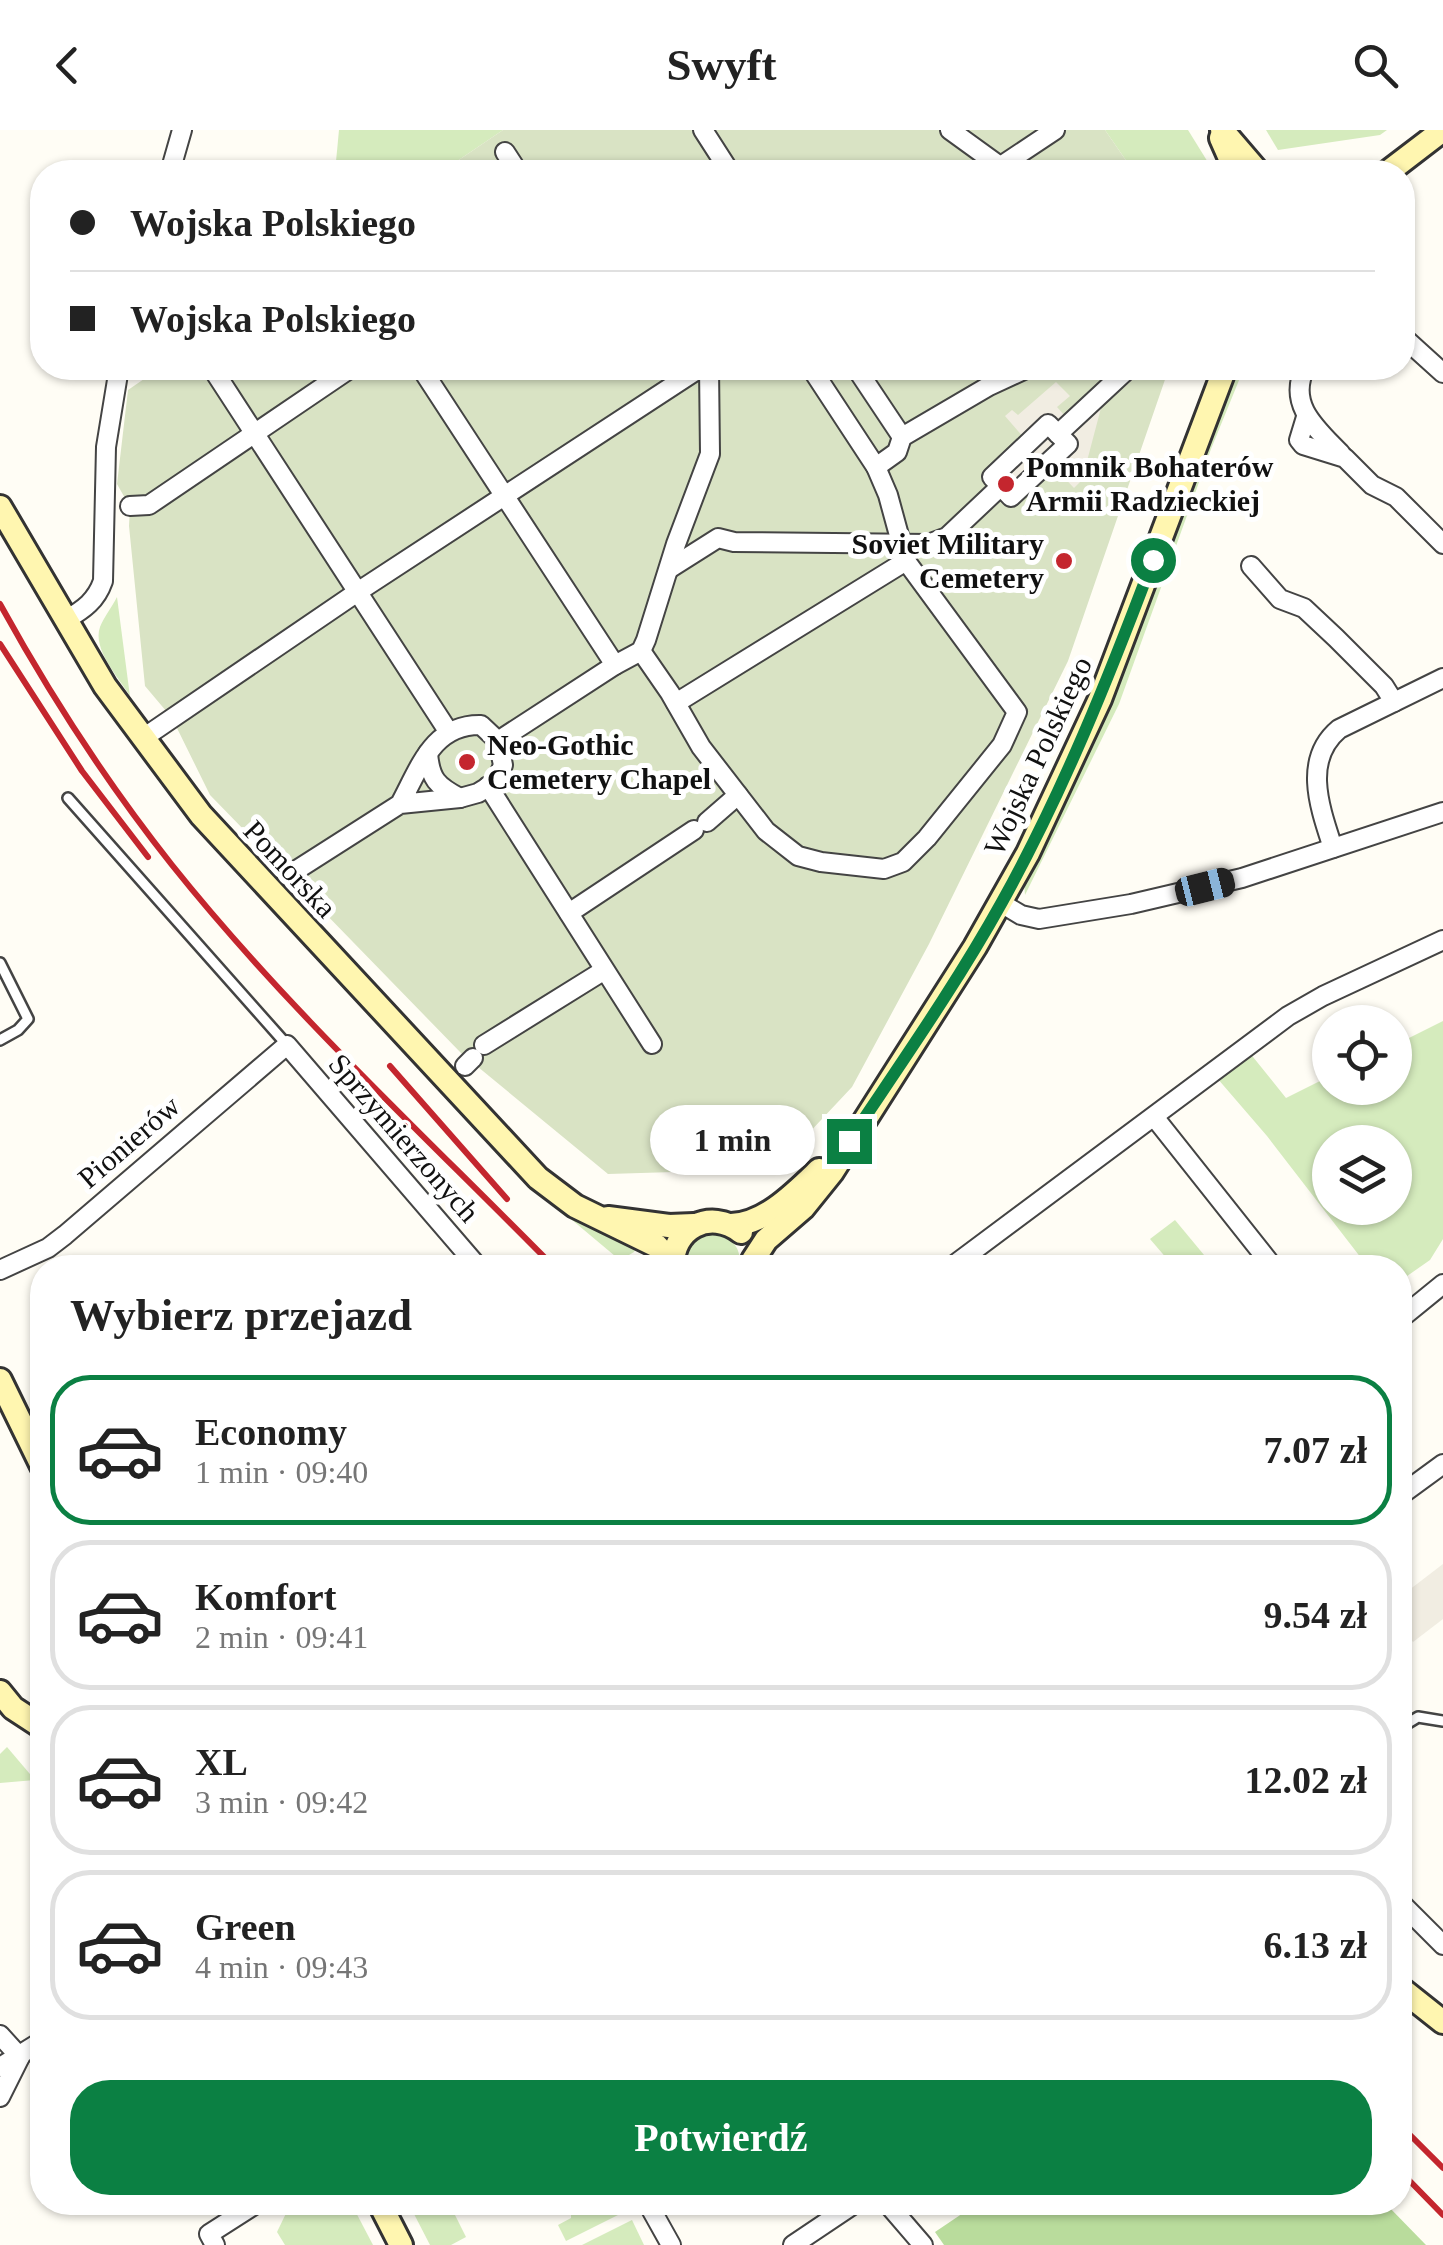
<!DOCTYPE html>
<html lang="pl">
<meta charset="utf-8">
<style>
:root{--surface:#fff;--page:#f2f2f2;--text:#222;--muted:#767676;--line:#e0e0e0;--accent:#0b8043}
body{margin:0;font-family:Georgia,serif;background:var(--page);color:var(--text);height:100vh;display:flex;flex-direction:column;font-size:38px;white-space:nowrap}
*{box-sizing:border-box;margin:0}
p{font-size:32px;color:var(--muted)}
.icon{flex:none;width:55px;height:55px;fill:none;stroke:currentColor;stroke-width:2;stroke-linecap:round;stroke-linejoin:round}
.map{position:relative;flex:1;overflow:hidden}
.side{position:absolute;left:30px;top:1125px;width:1382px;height:960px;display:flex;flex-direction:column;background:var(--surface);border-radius:40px;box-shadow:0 2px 8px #0004}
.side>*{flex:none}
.banner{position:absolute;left:30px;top:30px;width:1385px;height:220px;border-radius:40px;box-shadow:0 2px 8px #0004;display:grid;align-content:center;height:220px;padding:0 40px;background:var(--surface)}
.buttons{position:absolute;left:1312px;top:875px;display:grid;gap:20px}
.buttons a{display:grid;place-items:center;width:100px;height:100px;border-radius:50%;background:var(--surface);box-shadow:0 2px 8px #0004;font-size:50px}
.end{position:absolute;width:45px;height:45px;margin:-22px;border:12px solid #0b8043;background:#fff;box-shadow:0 0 0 5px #fff}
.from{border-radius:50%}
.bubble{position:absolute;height:70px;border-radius:35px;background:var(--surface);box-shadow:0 2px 8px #0004;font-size:32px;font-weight:800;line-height:70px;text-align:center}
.car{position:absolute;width:30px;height:60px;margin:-30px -15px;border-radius:12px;box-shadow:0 0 8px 2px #0007;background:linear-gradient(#222 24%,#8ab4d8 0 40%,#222 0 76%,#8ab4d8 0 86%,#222 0)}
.banner b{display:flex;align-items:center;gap:35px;height:95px;font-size:38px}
.banner b+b{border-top:2px solid var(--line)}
.banner i{width:25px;height:25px;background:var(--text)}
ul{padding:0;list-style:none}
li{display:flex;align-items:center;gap:30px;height:150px;margin:0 20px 15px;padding:0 20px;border:5px solid var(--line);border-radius:40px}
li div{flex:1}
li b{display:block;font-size:38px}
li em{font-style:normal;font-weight:800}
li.active{border-color:var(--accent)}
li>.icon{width:90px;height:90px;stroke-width:1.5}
h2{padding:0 40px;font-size:45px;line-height:120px}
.primary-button{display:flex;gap:20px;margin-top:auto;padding:20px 40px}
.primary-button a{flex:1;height:115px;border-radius:40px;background:var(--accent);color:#fff;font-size:40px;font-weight:800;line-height:115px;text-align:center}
header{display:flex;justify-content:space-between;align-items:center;height:130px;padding:0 40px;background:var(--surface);font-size:45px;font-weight:800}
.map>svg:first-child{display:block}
.green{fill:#d5ebbd;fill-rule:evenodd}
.forest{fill:#b9dc9c}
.cemetery{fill:#d9e3c4}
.plaza{fill:#f1ede2}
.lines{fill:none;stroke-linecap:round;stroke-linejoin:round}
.lane-casing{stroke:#444;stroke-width:14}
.street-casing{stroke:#444;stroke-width:22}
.secondary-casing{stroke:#333;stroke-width:28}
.lane{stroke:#fff;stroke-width:9}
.street{stroke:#fff;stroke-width:18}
.secondary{stroke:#fff6b0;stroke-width:22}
.rail{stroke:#c4262e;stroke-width:6}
.route{stroke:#0b8043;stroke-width:12}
.poi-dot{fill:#c4262e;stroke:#fff;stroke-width:4}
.labels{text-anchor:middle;stroke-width:10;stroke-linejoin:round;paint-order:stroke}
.poi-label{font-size:30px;font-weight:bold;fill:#111;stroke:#fff;text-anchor:start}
.street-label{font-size:30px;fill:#111;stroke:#fff}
</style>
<header><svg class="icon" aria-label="back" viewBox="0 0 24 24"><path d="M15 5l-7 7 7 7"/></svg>Swyft<svg class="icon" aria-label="search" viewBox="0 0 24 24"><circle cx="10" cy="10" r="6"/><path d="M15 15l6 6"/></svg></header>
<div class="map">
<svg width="1443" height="2115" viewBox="0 0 1443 2115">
<rect width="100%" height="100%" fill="#fffdf5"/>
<!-- green -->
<g class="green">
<polygon points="339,0 503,0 441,42 335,42"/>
<polygon points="1105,0 1188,0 1214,42 1134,42"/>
<polygon points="1266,0 1387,0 1380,5 1278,20"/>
<polygon points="1236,238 1244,238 1211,319 1119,574 1025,765 1024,753 1050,708 1105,587"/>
<path d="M117,467L129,559L130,566C119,548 92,519 100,497C104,487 112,477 117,467Z"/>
<path d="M1443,891V1109L1430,1130L1400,1151V1138L1368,1137L1267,1006L1217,948L1249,922L1286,968L1330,946V958H1395V915ZM1330,1012H1395V1078H1330Z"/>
<polygon points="553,1074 574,1087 638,1113 634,1122 624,1128 615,1126"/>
<polygon points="1175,1090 1214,1137 1174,1137 1150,1109"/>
<path d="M717,1103C734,1109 742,1120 739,1137L688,1138C685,1117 697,1104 717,1103Z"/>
<polygon points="7,1617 35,1650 0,1653 0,1624"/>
<polygon points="291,2073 351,2073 373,2115 285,2115 277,2102"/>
<polygon points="432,2073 449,2073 466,2107 451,2115 430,2115 413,2082"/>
<polygon points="571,2073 624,2073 628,2080 566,2111 558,2095 571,2088"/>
<polygon points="632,2090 644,2115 582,2115"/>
</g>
<!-- forest -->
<polygon class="forest" points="1385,2073 1426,2115 944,2115 935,2102 978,2073"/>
<!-- cemetery -->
<g class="cemetery">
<polygon points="503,0 1105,0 1134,42 441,42"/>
<polygon points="160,238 1169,238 1068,531 929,814 852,957 775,1039 608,1044 461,923 210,665 172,588 145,556 129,396 130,377 117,354 128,260"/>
</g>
<!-- plaza -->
<g class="plaza">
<polygon points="1119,238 1146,238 1101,278 1082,350 1074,358 1054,337 1013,377 1003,367 956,410 1025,309 1005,286 1012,280 1018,285 1056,252 1070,266 1057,277 1065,286"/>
<polygon points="1443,1434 1443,1489 1413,1512 1400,1496 1400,1467"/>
</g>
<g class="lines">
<defs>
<g id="lane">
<polyline points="68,668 287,915"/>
<polyline points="0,833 28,889 18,900 0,910"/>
<polyline points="1400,1598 1418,1587 1443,1591"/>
</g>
<g id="street">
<polyline points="703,0 730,42"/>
<polyline points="950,0 1008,42"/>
<polyline points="505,22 518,42"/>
<polyline points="170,42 182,0"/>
<polyline points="554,42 555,41"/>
<polyline points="992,42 1055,0"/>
<polyline points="1402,206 1443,243"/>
<polyline points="212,238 448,601"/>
<polyline points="421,238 615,535 498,611"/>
<polyline points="856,238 902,307"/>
<path d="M1305,238C1287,275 1317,299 1341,324"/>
<polyline points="1306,287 1299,310 1303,315 1345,328 1372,355 1396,367 1443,414"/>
<polygon points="1048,294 1068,314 1011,367 992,347"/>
<polyline points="1058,304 1129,238"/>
<polyline points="876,337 897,322 902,307 989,256 1028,238"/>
<polyline points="130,376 149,375 351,238"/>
<polyline points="1251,436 1280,469 1304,478 1336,508 1384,556 1394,572"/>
<polyline points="669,439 718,408 734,412 928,414 947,407 1001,356"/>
<path d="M66,490C84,479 96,471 103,451L106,317L119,238"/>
<polyline points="641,521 670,563 701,617 766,701 798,726 821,732 884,739 903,732 927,708 1002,615 1017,582 906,431 888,365 876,337 811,238"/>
<polyline points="615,535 641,521 646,510 676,414 710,324 709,238"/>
<polyline points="676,573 906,431"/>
<polyline points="152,602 359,461 700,238"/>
<path d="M428,623C430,649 437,656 460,668"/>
<polyline points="488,656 652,914"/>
<polyline points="707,692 738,665"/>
<path d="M1333,718C1320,678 1302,630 1339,599L1443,548"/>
<path d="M295,741L400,674L460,668L478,663L496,652L503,635L498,611L481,595C433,594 420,637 400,674"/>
<polyline points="1001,773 1021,785 1039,789 1131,774 1242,748 1443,682"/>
<polyline points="569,783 694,700"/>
<polyline points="484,915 603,841"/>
<polyline points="465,936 473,928"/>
<polyline points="1155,988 1274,1138"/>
<polyline points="950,1138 1288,886 1323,866 1443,810"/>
<polyline points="0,1140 48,1118 65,1105 287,915 479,1138"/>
<polyline points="1400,1189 1443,1154"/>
<polyline points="1402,1364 1443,1334"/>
<polyline points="1400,1772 1443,1815"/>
<polyline points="0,1905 20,1927"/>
<polyline points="0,1937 42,1911"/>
<polyline points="0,1967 20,1927"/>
<polyline points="647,2072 671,2115"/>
<polyline points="886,2072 923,2115"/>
<polyline points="215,2115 209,2104 259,2072"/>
<polyline points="793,2115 857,2072"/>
</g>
<g id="secondary">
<polyline points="1222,0 1258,42"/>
<polyline points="1221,8 1236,42"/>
<polyline points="1388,42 1443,0"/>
<polyline points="0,377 105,556 201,685 538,1048 575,1076 657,1116 672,1132"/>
<polyline points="608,1088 669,1096 694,1095"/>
<path d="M731,1095C765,1094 795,1063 819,1040"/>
<polyline points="753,1130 766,1110 803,1078 832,1042 975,817 1028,723 1100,569 1225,238"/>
<path d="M673,1138C671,1098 710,1078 741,1102"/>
<polyline points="0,1250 42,1336"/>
<polyline points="0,1562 13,1578 39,1595"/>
<polyline points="1400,1858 1443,1892"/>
<polyline points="379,2072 401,2115"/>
</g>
</defs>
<!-- lane casing -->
<use href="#lane" class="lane-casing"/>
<!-- street casing -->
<use href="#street" class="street-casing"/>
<!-- secondary casing -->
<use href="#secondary" class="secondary-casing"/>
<!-- lane -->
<use href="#lane" class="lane"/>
<!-- street -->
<use href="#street" class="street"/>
<!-- secondary -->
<use href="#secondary" class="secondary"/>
<!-- rail -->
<g class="rail">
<path d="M0,474C50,565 107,653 172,735C287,879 425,1006 555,1138"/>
<polyline points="0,514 82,641 148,727"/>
<polyline points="390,936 507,1069"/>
<polyline points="1400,1995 1443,2038"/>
<polyline points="1400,2041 1443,2085"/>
</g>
</g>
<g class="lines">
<!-- route -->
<path class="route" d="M849,1011C901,933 956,855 1002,772C1063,662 1109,547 1153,430"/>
</g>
<!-- markers -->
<g class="poi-dot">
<circle cx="1006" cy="354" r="10"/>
<circle cx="1064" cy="431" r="10"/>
<circle cx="467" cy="632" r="10"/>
</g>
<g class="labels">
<!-- poi labels -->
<g class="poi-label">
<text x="1026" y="347">Pomnik Bohaterów<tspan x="1026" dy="34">Armii Radzieckiej</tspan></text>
<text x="1044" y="424" text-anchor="end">Soviet Military<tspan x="1044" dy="34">Cemetery</tspan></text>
<text x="487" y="625">Neo-Gothic<tspan x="487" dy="34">Cemetery Chapel</tspan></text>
</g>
<!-- street labels -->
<g class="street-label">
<text transform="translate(1038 626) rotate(-65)" y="10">Wojska Polskiego</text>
<text transform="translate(290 739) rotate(47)" y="10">Pomorska</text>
<text transform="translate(404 1008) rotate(49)" y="10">Sprzymierzonych</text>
<text transform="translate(129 1012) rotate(-41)" y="10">Pionierów</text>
</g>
</g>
</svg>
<div class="buttons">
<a><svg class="icon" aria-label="locate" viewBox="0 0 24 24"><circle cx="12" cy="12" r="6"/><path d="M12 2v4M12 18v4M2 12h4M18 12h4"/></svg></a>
<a><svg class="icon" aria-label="layers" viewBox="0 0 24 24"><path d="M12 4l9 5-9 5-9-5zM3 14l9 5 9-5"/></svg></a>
</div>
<i class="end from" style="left:1153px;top:430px"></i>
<i class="end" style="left:849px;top:1011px"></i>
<div class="bubble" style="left:650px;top:975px;width:165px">1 min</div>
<i class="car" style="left:1205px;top:757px;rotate:76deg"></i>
<div class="banner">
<b><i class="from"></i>Wojska Polskiego</b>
<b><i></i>Wojska Polskiego</b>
</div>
<section class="side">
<h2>Wybierz przejazd</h2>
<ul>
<li class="active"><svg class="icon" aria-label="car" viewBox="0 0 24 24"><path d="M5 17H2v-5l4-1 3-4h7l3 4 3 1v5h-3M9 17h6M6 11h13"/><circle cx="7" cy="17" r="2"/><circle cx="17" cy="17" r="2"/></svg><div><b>Economy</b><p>1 min · 09:40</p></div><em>7.07 zł</em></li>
<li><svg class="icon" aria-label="car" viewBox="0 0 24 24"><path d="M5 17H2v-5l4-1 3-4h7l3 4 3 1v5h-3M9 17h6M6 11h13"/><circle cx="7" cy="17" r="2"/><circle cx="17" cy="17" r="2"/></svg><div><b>Komfort</b><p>2 min · 09:41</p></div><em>9.54 zł</em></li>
<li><svg class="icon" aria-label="car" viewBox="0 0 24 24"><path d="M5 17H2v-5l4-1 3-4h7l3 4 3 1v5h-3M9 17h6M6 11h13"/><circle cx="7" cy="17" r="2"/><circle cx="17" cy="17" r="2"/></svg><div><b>XL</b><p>3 min · 09:42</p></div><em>12.02 zł</em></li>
<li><svg class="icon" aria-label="car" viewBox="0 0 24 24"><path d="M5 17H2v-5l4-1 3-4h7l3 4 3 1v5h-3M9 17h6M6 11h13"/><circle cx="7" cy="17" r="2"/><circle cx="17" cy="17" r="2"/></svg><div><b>Green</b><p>4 min · 09:43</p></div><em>6.13 zł</em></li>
</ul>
<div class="primary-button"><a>Potwierdź</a></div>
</section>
</div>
